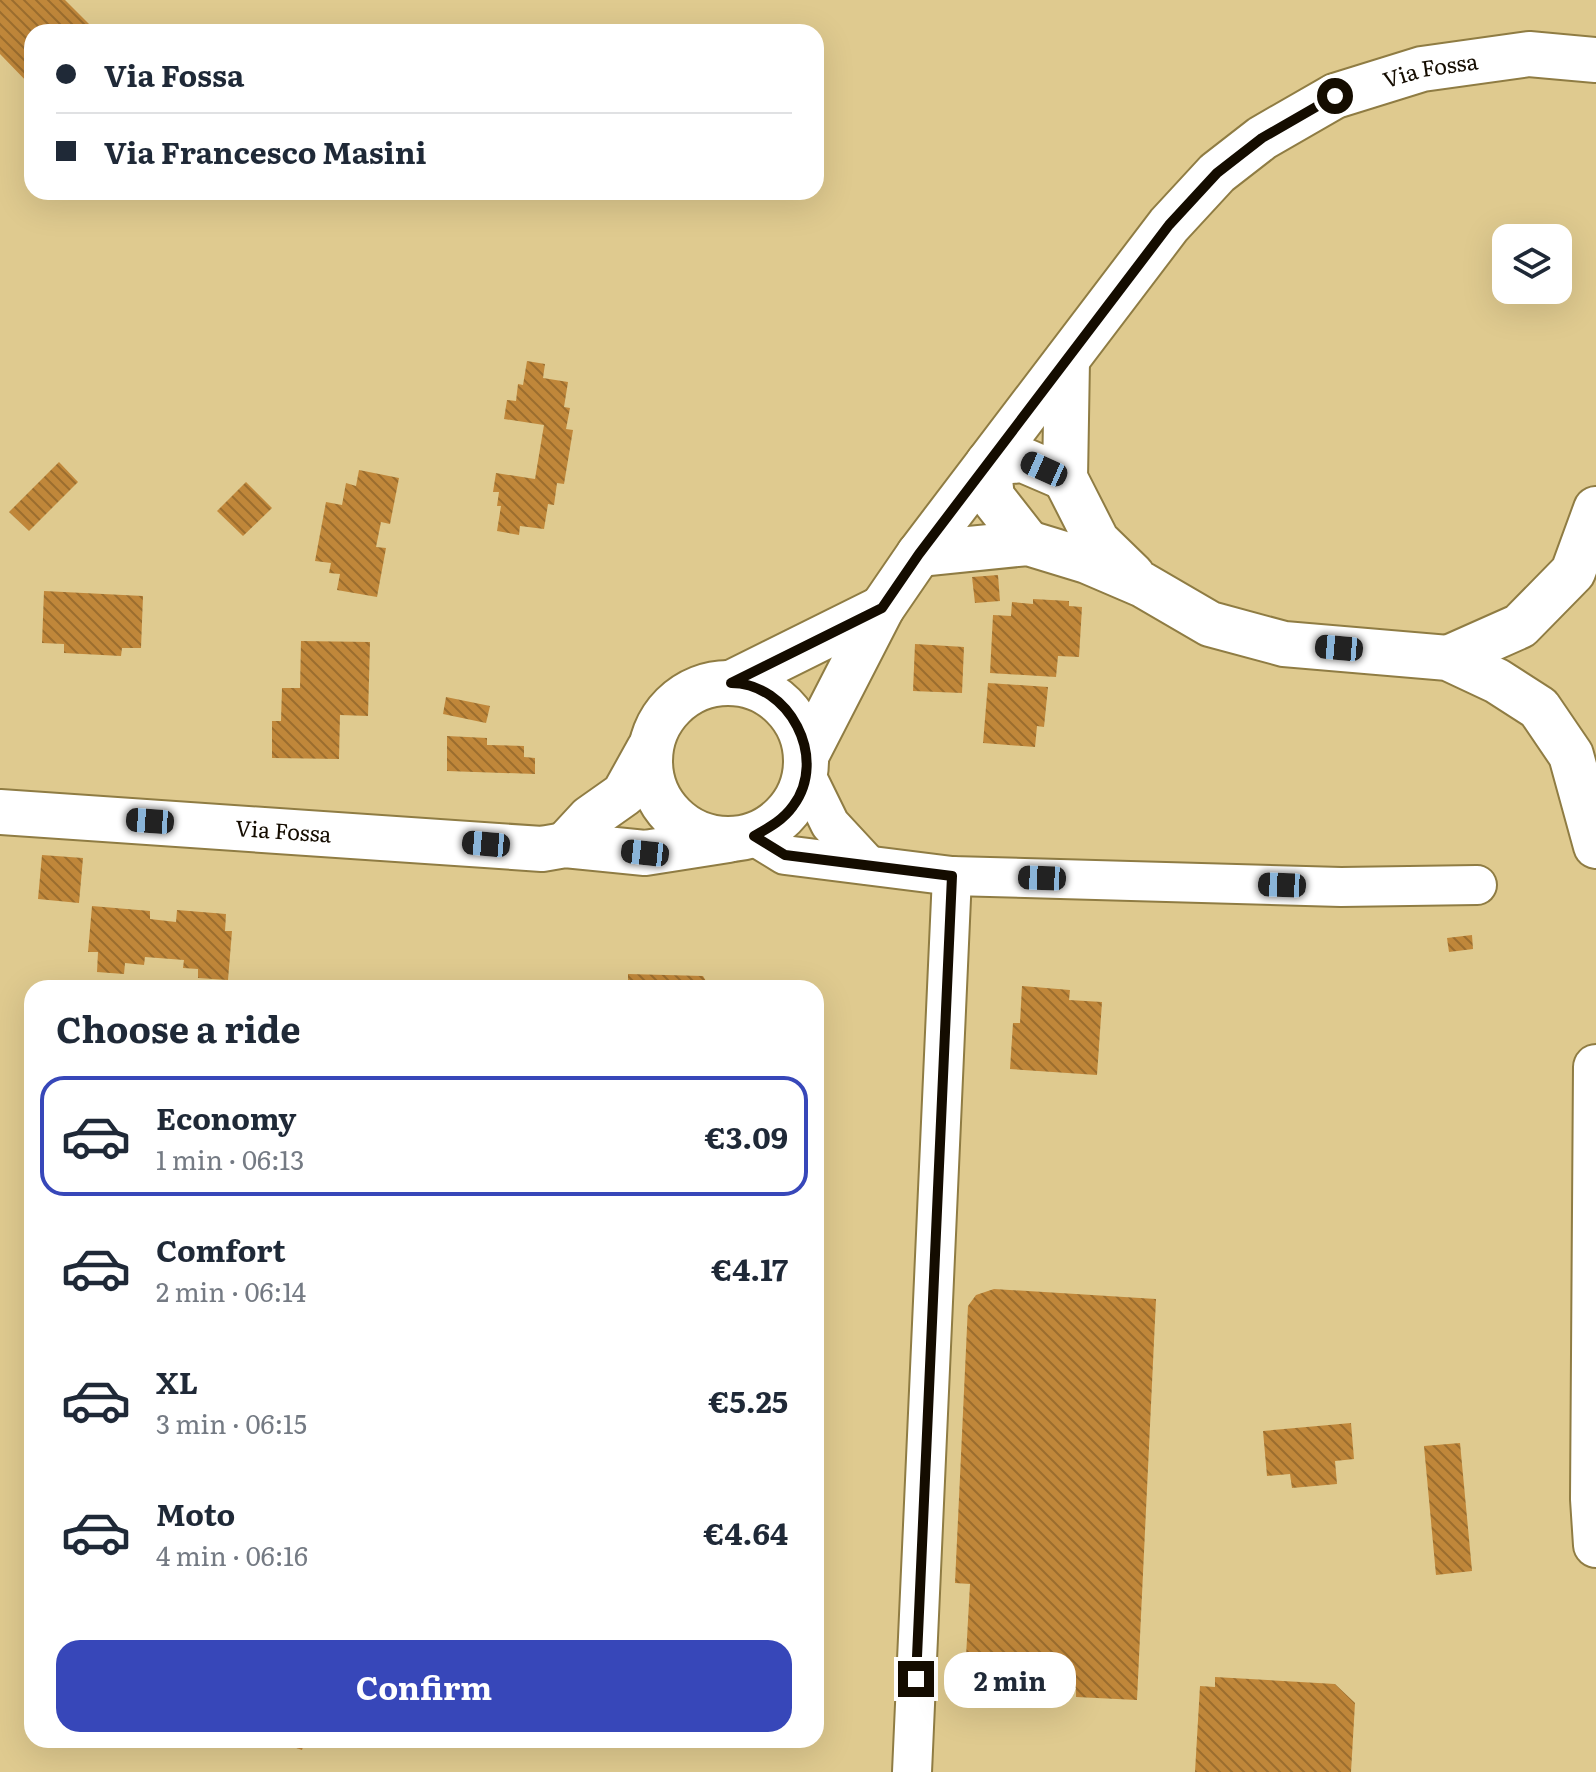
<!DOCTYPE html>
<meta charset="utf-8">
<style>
:root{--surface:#fff;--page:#f2f2f3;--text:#1f2937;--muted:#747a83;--line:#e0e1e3;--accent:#3747b9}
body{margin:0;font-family:Literata,serif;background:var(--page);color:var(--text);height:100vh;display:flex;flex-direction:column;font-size:30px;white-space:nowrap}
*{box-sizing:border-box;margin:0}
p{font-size:26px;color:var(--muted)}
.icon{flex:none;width:44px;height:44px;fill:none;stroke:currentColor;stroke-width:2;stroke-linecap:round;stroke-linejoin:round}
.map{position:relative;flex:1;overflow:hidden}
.drawer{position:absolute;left:24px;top:980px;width:800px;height:768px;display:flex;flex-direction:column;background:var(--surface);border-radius:24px;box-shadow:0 8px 32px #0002}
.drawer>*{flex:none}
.guide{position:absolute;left:24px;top:24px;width:800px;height:176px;border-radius:24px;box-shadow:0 8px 32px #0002;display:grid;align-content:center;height:176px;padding:0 32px;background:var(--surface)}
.tools{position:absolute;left:1492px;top:224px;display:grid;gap:16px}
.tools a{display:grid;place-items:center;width:80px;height:80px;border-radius:16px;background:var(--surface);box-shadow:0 8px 32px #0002;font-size:40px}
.end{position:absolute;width:36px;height:36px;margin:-18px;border:10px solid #140c00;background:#fff;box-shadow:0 0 0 4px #fff}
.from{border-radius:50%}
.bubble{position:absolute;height:56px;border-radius:24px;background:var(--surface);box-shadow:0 8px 32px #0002;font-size:26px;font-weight:700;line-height:56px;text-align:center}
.car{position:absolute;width:24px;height:48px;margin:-24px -12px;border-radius:10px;box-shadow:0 0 6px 2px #0007;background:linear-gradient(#222 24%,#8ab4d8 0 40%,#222 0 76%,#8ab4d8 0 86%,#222 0)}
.guide b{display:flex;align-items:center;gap:28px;height:76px;font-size:30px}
.guide b+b{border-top:2px solid var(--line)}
.guide i{width:20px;height:20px;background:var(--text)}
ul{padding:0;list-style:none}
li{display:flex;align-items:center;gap:24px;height:120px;margin:0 16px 12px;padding:0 16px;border:4px solid transparent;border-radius:24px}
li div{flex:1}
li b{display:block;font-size:30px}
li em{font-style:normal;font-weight:700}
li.selected{border-color:var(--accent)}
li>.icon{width:72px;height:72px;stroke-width:1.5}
h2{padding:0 32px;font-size:36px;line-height:96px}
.primary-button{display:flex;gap:16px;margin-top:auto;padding:16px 32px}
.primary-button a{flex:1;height:92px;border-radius:24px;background:var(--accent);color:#fff;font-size:32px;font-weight:700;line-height:92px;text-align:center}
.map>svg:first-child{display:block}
.building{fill:url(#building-back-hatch)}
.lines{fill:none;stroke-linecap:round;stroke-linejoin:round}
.street-casing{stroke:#8f7c43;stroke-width:42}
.secondary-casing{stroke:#8f7c43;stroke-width:48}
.highway-casing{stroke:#8f7c43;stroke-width:48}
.street{stroke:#fff;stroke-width:38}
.secondary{stroke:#fff;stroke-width:44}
.highway{stroke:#fff;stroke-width:44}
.route{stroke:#140c00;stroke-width:10}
.labels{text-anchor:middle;stroke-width:7;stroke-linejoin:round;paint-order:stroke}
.street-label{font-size:22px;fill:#140c00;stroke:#ecd79c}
</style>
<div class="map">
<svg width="1596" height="1772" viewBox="0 0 1596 1772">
<defs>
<pattern id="building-back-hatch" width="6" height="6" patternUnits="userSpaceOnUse" patternTransform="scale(2)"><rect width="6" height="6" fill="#c0873a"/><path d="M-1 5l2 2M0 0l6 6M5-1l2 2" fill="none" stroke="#9b6d2e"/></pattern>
</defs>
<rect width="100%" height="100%" fill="#dfca8f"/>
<!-- building -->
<g class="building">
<polygon points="0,0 65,0 94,29 91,32 32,32 32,87 0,54"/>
<polygon points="527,361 545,364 543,378 568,382 564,407 570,408 566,429 573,430 564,484 557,483 554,505 548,504 544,529 520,526 519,535 497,531 501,506 497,506 499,492 493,492 496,473 535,479 544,425 504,419 507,400 516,401 518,384 523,385"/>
<polygon points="59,462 78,482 29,531 9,512"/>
<polygon points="359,470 399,478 390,524 381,522 376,547 386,548 377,597 337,590 340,574 329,573 331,563 315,561 326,502 342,505 346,483 356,486"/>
<polygon points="246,482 272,508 243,536 217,511"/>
<polygon points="998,575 1000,601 975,603 972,577"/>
<polygon points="44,591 143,596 141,648 122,648 121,656 64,653 64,644 42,643"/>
<polygon points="1033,599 1069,601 1069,606 1082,607 1079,657 1058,656 1056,677 990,673 993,615 1011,616 1012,602 1033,604"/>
<polygon points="301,641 370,642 368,716 340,715 339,759 272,758 272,721 281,721 282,688 300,688"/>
<polygon points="915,644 964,647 962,693 913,691"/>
<polygon points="988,683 1048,687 1044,727 1037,726 1035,747 983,743"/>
<polygon points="446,697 490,706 486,723 443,714"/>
<polygon points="447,736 487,738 487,745 524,746 524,757 535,758 535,774 447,771"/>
<polygon points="42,855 83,858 79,903 38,899"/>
<polygon points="92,906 150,911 150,919 176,922 177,910 226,914 225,931 232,931 228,980 198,978 198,969 183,968 184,960 145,957 144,965 125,963 124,974 97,972 98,952 88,952"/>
<polygon points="1472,935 1473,949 1449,952 1447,938"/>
<polygon points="628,974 703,976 710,988 628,988"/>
<polygon points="1022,986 1070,990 1069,1000 1102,1002 1097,1075 1010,1069 1013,1023 1020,1023"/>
<polygon points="994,1289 1156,1299 1137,1700 1076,1697 1076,1688 1035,1686 1034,1696 964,1693 970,1584 955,1583 968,1306 976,1295"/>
<polygon points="1351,1423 1354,1459 1335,1461 1337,1484 1292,1488 1290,1474 1267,1476 1263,1431"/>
<polygon points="1460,1443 1472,1571 1436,1575 1424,1446"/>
<polygon points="1215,1677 1335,1684 1355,1703 1351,1772 1195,1772 1200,1686 1215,1687"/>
<polygon points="274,1740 305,1740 302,1750"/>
</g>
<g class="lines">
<defs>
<g id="street">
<polyline points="805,773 830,824 868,865"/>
<polyline points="754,836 785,855 952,876 1341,887 1477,885"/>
<polyline points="912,1772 952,876"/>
</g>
<g id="secondary">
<circle cx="728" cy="761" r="78"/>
<polyline points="731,683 882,608"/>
<path id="s1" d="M807,754L882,608L919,554L1169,225L1217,173L1262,138L1335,96L1422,69L1529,54L1596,60"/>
<path id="s2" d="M0,812L542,849L565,845L645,853L728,840"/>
<polyline points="565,845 590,818 624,794 649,749"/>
</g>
<g id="highway">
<polyline points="1067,360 1065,478 1097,541 1132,575"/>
<polyline points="1028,543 992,497 988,463 1023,460 1065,478"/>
<polyline points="919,554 1028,543 1087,561 1143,585 1210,624 1284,644 1448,658 1497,681 1539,708 1571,755 1596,846"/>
<polyline points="1448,658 1520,626 1573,572 1596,509"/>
<polyline points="1596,1067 1593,1499 1596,1545"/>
</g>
</defs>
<!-- street casing -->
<use href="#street" class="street-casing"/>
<!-- secondary casing -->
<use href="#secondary" class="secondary-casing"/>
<!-- highway casing -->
<use href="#highway" class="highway-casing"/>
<!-- street -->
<use href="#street" class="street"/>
<!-- secondary -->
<use href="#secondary" class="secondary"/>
<!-- highway -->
<use href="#highway" class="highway"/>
</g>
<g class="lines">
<!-- route -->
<path class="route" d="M916,1679L952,876L785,855L754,836C770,827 783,820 793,806C829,758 789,683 731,683L882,608L919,554L1169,225L1217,173L1262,138L1335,96"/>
</g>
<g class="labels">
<!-- street labels -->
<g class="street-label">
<text dy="8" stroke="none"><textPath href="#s1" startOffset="954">Via Fossa</textPath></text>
<text dy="8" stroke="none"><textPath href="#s2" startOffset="284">Via Fossa</textPath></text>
</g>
</g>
</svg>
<div class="tools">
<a><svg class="icon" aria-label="layers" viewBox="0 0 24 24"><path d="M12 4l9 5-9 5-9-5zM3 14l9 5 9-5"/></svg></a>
</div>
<i class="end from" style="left:1335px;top:96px"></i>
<i class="end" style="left:916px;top:1679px"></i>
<div class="bubble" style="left:944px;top:1652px;width:132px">2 min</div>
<i class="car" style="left:1044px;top:469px;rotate:294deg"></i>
<i class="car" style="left:1339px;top:648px;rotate:275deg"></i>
<i class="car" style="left:150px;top:821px;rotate:274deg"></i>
<i class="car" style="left:486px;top:844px;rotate:275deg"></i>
<i class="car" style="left:645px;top:853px;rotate:276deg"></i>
<i class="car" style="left:1042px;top:878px;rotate:272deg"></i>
<i class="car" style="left:1282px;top:885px;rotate:272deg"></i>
<div class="guide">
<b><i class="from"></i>Via Fossa</b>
<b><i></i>Via Francesco Masini</b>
</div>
<section class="drawer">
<h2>Choose a ride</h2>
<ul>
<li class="selected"><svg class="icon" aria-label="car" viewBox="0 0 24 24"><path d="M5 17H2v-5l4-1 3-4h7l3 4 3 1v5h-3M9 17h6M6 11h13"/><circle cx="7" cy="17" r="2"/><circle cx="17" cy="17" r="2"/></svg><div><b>Economy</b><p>1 min · 06:13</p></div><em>€3.09</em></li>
<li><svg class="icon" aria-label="car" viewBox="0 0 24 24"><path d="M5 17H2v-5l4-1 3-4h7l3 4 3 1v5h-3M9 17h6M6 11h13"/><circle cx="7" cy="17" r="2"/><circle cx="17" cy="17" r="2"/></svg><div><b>Comfort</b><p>2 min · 06:14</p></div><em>€4.17</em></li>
<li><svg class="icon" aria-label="car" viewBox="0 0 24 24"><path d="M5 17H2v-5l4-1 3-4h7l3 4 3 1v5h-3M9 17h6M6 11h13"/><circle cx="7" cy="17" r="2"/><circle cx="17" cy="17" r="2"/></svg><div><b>XL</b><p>3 min · 06:15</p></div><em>€5.25</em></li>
<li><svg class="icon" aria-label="car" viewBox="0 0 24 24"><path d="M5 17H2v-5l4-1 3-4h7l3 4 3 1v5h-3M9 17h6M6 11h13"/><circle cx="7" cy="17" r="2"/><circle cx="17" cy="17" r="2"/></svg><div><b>Moto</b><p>4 min · 06:16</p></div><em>€4.64</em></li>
</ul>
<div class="primary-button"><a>Confirm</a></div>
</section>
</div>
